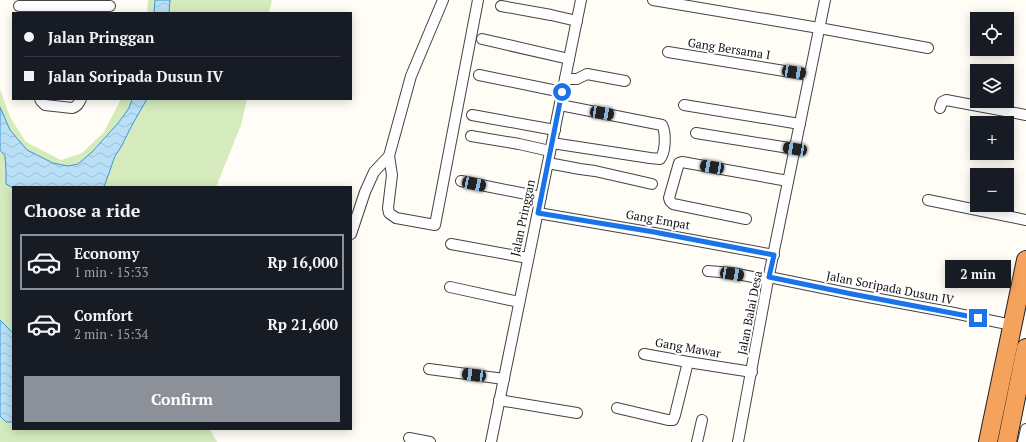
<!DOCTYPE html>
<meta charset="utf-8">
<style>
:root{--surface:#171b24;--page:#20242c;--text:#f1f3f6;--muted:#9ea1a6;--line:#363941;--accent:#8c9099}
body{margin:0;font-family:"PT Serif",serif;background:var(--page);color:var(--text);height:100vh;display:flex;flex-direction:column;font-size:15px;white-space:nowrap}
*{box-sizing:border-box;margin:0}
p{font-size:13px;color:var(--muted)}
.icon{flex:none;width:22px;height:22px;fill:none;stroke:currentColor;stroke-width:2;stroke-linecap:round;stroke-linejoin:round}
.map{position:relative;flex:1;overflow:hidden}
.sheet{position:absolute;left:12px;top:186px;width:340px;height:244px;display:flex;flex-direction:column;background:var(--surface);border-radius:0px;box-shadow:0 2px 10px #0003}
.sheet>*{flex:none}
.top-card{position:absolute;left:12px;top:12px;width:340px;height:88px;border-radius:0px;box-shadow:0 2px 10px #0003;display:grid;align-content:center;height:88px;padding:0 12px;background:var(--surface)}
.tools{position:absolute;left:970px;top:12px;display:grid;gap:8px}
.tools a{display:grid;place-items:center;width:44px;height:44px;border-radius:0px;background:var(--surface);box-shadow:0 2px 10px #0003;font-size:20px}
.end{position:absolute;width:18px;height:18px;margin:-9px;border:5px solid #1a73e8;background:#fff;box-shadow:0 0 0 2px #fff}
.from{border-radius:50%}
.bubble{position:absolute;height:28px;border-radius:0px;background:var(--surface);box-shadow:0 2px 10px #0003;font-size:13px;font-weight:700;line-height:28px;text-align:center}
.car{position:absolute;width:12px;height:24px;margin:-12px -6px;border-radius:5px;box-shadow:0 0 3px 1px #0007;background:linear-gradient(#222 24%,#8ab4d8 0 40%,#222 0 76%,#8ab4d8 0 86%,#222 0)}
.top-card b{display:flex;align-items:center;gap:14px;height:38px;font-size:15px}
.top-card b+b{border-top:1px solid var(--line)}
.top-card i{width:10px;height:10px;background:var(--text)}
ul{padding:0;list-style:none}
li{display:flex;align-items:center;gap:12px;height:56px;margin:0 8px 6px;padding:0 4px;border:2px solid transparent;border-radius:0px}
li div{flex:1}
li b{display:block;font-size:15px}
li em{font-style:normal;font-weight:700}
li.current{border-color:var(--accent)}
li>.icon{width:36px;height:36px;stroke-width:1.5}
h2{padding:0 12px;font-size:18px;line-height:48px}
.primary-button{display:flex;gap:8px;margin-top:auto;padding:8px 12px}
.primary-button a{flex:1;height:46px;border-radius:0px;background:var(--accent);color:#fff;font-size:16px;font-weight:700;line-height:46px;text-align:center}
.map>svg:first-child{display:block}
.grass{fill:#d5ebbd}
.water{fill:url(#water-waves);stroke:#3f96cf}
.lines{fill:none;stroke-linecap:round;stroke-linejoin:round}
.street-casing{stroke:#444;stroke-width:12}
.highway-casing{stroke:#222;stroke-width:20}
.street{stroke:#fff;stroke-width:10}
.highway{stroke:#f5a25d;stroke-width:18}
.route{stroke:#1a73e8;stroke-width:5}
.labels{text-anchor:middle;stroke-width:4;stroke-linejoin:round;paint-order:stroke}
.street-label{font-size:12px;fill:#111;stroke:#fff}
</style>
<div class="map">
<svg width="1026" height="442" viewBox="0 0 1026 442">
<defs>
<pattern id="water-waves" width="16" height="10" patternUnits="userSpaceOnUse"><rect width="16" height="10" fill="#b9e0f7"/><path d="M0 5q4-4 8 0t8 0" fill="none" stroke="#9ebfd3"/></pattern>
</defs>
<rect width="100%" height="100%" fill="#fffdf5"/>
<!-- grass -->
<g class="grass">
<polygon points="148,0 272,0 269,13 147,13"/>
<polygon points="0,89 10,117 26,142 61,160 82,153 104,132 121,99 247,99 241,125 216,187 13,187 13,429 210,429 217,442 0,442"/>
</g>
<!-- water -->
<g class="water">
<polygon points="155,0 170,0 169,13 154,13"/>
<polygon points="132,99 147,99 132,125 121,147 115,156 104,187 13,187 13,188 6,184 6,171 5,156 0,150 0,107 10,130 27,150 53,163 68,166 78,164 92,152 119,122 129,108"/>
<polygon points="0,320 13,333 13,422 6,422 0,416"/>
</g>
<g class="lines">
<defs>
<g id="street">
<polyline points="653,0 819,28 928,48"/>
<polyline points="19,6 110,6"/>
<polyline points="501,6 551,15 577,21"/>
<polyline points="482,39 569,59"/>
<polyline points="668,52 809,75"/>
<polyline points="479,75 562,92"/>
<polyline points="565,79 577,79 587,74 625,81"/>
<path d="M40,99L41,101L45,105L72,108C77,107 79,103 81,99"/>
<polyline points="684,105 800,124"/>
<polyline points="940,108 942,102 946,100 1026,115"/>
<polyline points="472,115 555,130"/>
<polyline points="696,133 795,149"/>
<polyline points="471,136 519,144 550,151"/>
<path d="M552,143L650,158L660,159C666,152 666,132 662,125L560,105"/>
<polyline points="389,156 392,175 388,208 389,213 396,218 435,225 478,0"/>
<polyline points="548,163 580,169 595,171 652,184"/>
<polyline points="461,181 541,197"/>
<polyline points="928,200 1026,220"/>
<polyline points="538,213 654,233 774,255"/>
<polyline points="746,219 673,204 670,201 669,198 679,163 682,162 788,181"/>
<polyline points="351,234 365,192 374,172 389,156 411,76 443,0"/>
<polyline points="451,244 528,258"/>
<polyline points="708,271 732,273 768,280"/>
<polyline points="769,277 852,294 949,312 1012,325"/>
<polyline points="450,287 519,302"/>
<polyline points="644,354 688,362 752,372"/>
<polyline points="429,369 504,379"/>
<polyline points="499,400 577,413"/>
<polyline points="617,408 668,420 673,420 675,415 688,362"/>
<polyline points="409,438 430,442"/>
<polyline points="491,442 581,0"/>
<polyline points="697,442 702,420"/>
<polyline points="738,442 768,280 825,0"/>
<polyline points="1023,442 1026,429"/>
</g>
<g id="highway">
<polyline points="988,442 1026,260"/>
<polyline points="1007,442 1026,348"/>
</g>
</defs>
<!-- street casing -->
<use href="#street" class="street-casing"/>
<!-- highway casing -->
<use href="#highway" class="highway-casing"/>
<!-- street -->
<use href="#street" class="street"/>
<!-- highway -->
<use href="#highway" class="highway"/>
</g>
<g class="lines">
<!-- route -->
<polyline class="route" points="562,92 538,213 654,232 774,255 769,277 852,294 978,318"/>
</g>
<g class="labels">
<!-- street labels -->
<g class="street-label">
<text transform="translate(729 49) rotate(9)" y="4">Gang Bersama I</text>
<text transform="translate(523 218) rotate(-78)" y="4">Jalan Pringgan</text>
<text transform="translate(658 220) rotate(10)" y="4">Gang Empat</text>
<text transform="translate(890 288) rotate(11)" y="4">Jalan Soripada Dusun IV</text>
<text transform="translate(750 313) rotate(-79)" y="4">Jalan Balai Desa</text>
<text transform="translate(688 348) rotate(10)" y="4">Gang Mawar</text>
</g>
</g>
</svg>
<div class="tools">
<a><svg class="icon" aria-label="locate" viewBox="0 0 24 24"><circle cx="12" cy="12" r="6"/><path d="M12 2v4M12 18v4M2 12h4M18 12h4"/></svg></a>
<a><svg class="icon" aria-label="layers" viewBox="0 0 24 24"><path d="M12 4l9 5-9 5-9-5zM3 14l9 5 9-5"/></svg></a>
<a>+</a>
<a>−</a>
</div>
<i class="end from" style="left:562px;top:92px"></i>
<i class="end" style="left:978px;top:318px"></i>
<div class="bubble" style="left:945px;top:260px;width:66px">2 min</div>
<i class="car" style="left:794px;top:72px;rotate:99deg"></i>
<i class="car" style="left:602px;top:113px;rotate:100deg"></i>
<i class="car" style="left:795px;top:149px;rotate:279deg"></i>
<i class="car" style="left:712px;top:167px;rotate:280deg"></i>
<i class="car" style="left:474px;top:184px;rotate:102deg"></i>
<i class="car" style="left:732px;top:274px;rotate:100deg"></i>
<i class="car" style="left:474px;top:375px;rotate:277deg"></i>
<div class="top-card">
<b><i class="from"></i>Jalan Pringgan</b>
<b><i></i>Jalan Soripada Dusun IV</b>
</div>
<section class="sheet">
<h2>Choose a ride</h2>
<ul>
<li class="current"><svg class="icon" aria-label="car" viewBox="0 0 24 24"><path d="M5 17H2v-5l4-1 3-4h7l3 4 3 1v5h-3M9 17h6M6 11h13"/><circle cx="7" cy="17" r="2"/><circle cx="17" cy="17" r="2"/></svg><div><b>Economy</b><p>1 min · 15:33</p></div><em>Rp 16,000</em></li>
<li><svg class="icon" aria-label="car" viewBox="0 0 24 24"><path d="M5 17H2v-5l4-1 3-4h7l3 4 3 1v5h-3M9 17h6M6 11h13"/><circle cx="7" cy="17" r="2"/><circle cx="17" cy="17" r="2"/></svg><div><b>Comfort</b><p>2 min · 15:34</p></div><em>Rp 21,600</em></li>
</ul>
<div class="primary-button"><a>Confirm</a></div>
</section>
</div>
